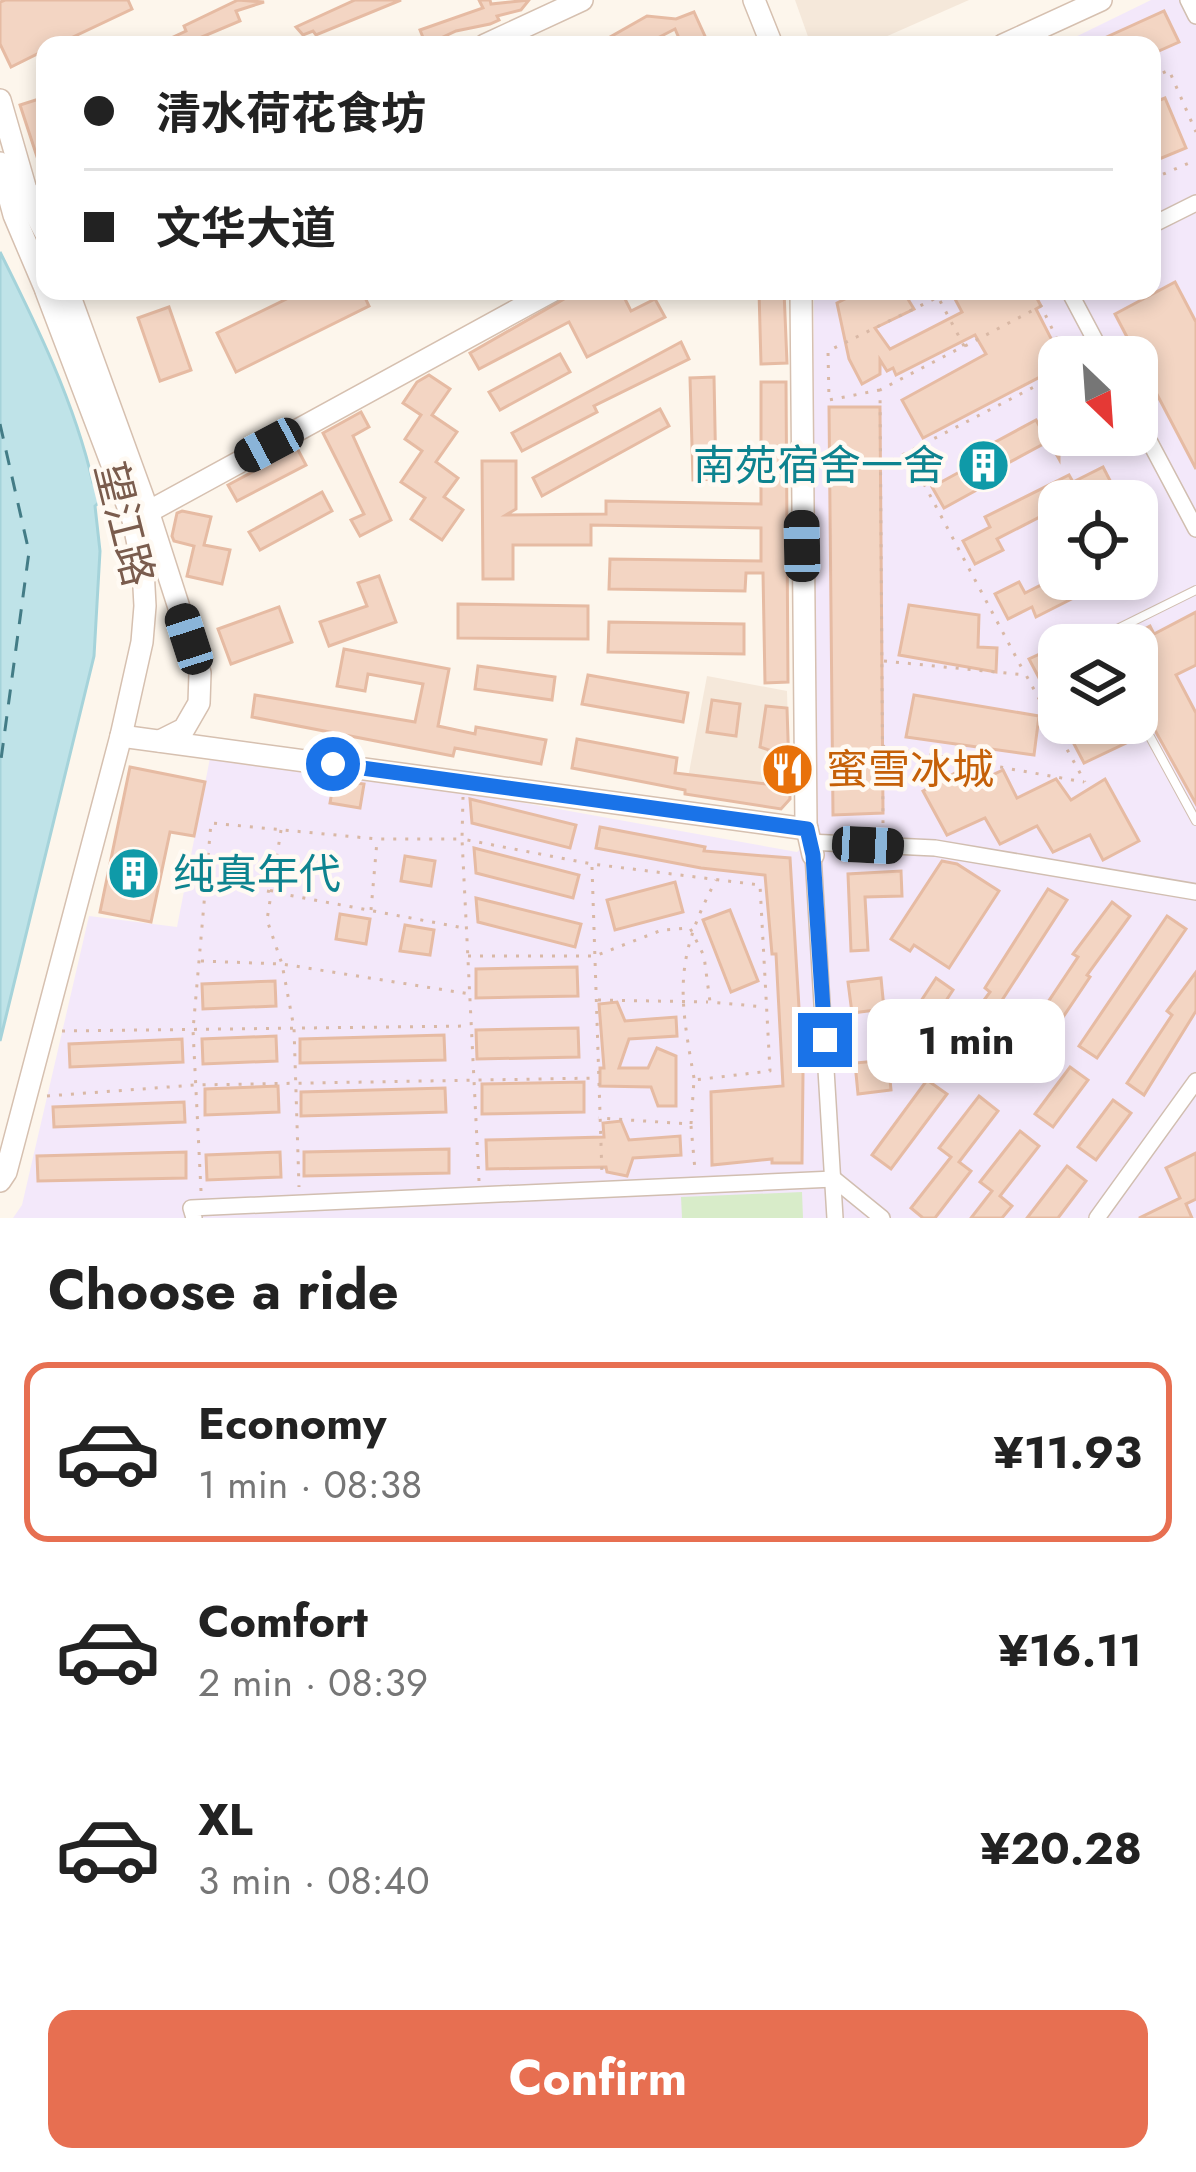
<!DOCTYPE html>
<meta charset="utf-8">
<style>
:root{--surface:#fff;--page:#f2f2f2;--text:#222;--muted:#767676;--line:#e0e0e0;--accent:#e76f51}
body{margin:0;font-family:Jost,"Noto Sans SC",sans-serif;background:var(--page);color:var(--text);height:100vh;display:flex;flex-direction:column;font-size:45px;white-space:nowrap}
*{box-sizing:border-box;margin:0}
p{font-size:39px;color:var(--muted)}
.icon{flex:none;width:66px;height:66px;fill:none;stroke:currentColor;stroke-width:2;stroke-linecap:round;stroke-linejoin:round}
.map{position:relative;height:1218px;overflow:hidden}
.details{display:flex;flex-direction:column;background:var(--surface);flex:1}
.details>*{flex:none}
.hud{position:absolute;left:36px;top:36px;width:1125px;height:264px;border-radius:24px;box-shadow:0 6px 18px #0003;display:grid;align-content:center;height:264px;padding:0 48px;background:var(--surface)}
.needle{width:78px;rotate:155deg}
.buttons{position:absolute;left:1038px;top:336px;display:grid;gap:24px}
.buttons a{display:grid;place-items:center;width:120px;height:120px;border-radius:24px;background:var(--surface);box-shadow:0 6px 18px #0003;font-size:60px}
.end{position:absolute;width:54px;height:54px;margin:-27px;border:15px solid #1a73e8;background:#fff;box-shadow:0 0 0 6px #fff}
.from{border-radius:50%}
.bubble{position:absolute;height:84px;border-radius:24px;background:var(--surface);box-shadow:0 6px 18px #0003;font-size:39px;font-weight:700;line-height:84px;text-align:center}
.car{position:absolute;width:36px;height:72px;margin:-36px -18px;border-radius:15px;box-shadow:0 0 9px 3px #0007;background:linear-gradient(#222 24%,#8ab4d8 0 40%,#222 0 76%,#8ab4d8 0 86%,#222 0)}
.hud b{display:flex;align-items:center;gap:42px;height:114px;font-size:45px}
.hud b+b{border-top:3px solid var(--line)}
.hud i{width:30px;height:30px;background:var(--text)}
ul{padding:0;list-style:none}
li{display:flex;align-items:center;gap:36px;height:180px;margin:0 24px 18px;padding:0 24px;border:6px solid transparent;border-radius:24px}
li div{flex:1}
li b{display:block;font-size:45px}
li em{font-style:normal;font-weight:700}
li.active{border-color:var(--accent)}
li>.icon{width:108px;height:108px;stroke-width:1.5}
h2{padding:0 48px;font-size:54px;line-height:144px}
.cta{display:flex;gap:24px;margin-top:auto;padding:24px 48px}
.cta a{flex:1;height:138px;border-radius:24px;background:var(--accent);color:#fff;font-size:48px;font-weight:700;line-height:138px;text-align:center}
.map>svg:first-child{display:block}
.residential{fill:#f5e8da}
.education{fill:#f3e8fa;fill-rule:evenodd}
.green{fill:#d8ecc9}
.water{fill:#bfe3e8;stroke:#a5d3da;stroke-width:3}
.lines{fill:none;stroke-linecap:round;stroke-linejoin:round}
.ferry{stroke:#437c86;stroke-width:3;stroke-dasharray:15 12;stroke-linecap:butt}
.building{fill:#f3d5c3;stroke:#e6bba3;stroke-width:3}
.lane-casing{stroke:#d1beb0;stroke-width:10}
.street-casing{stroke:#d1beb0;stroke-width:18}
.secondary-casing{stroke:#d6c0b0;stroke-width:24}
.path{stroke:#d9b8a5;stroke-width:3;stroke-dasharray:3 9;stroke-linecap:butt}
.lane{stroke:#fff;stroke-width:8}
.street{stroke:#fff;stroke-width:15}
.secondary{stroke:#fff;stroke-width:21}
.route{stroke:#1a73e8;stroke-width:15}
.labels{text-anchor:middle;stroke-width:9;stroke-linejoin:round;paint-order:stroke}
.culture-label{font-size:42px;fill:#0d838f;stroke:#fffaf3;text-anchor:end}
.street-label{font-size:42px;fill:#7a5c4d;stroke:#fffaf3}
.food-label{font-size:42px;fill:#c56008;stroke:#fffaf3;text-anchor:start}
</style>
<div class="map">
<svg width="1196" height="1218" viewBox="0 0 1196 1218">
<rect width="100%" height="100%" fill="#fdf6ec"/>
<!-- residential -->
<g class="residential">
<polygon points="795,0 969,0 867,45 811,45"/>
<polygon points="707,676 787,691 790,799 781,809 685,794"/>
</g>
<!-- education -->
<path class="education" d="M1151,0H1196V1218H13L22,1205L89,916L177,927L211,753L463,792L797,852L808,842L814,291H1152V45H1059ZM1059,357H1137V435H1059ZM1059,501H1137V579H1059ZM1059,645H1137V723H1059Z"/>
<!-- green -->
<polygon class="green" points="802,1192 803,1218 682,1218 681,1197"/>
<!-- water -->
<path class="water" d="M0,252C37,326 74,401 93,483H102L107,495L95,506L100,551L94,656L0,1041Z"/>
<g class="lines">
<!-- ferry -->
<polyline class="ferry" points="0,424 29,552 0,767"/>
</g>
<!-- building -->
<g class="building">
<polygon points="5,0 128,0 132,9 56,45 45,45 45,50 11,67 0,44 0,2"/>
<polygon points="238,0 264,2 236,11 240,21 183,45 156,45 186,31 184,26"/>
<polygon points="355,0 401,0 316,35 313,31 303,35 296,27"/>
<polygon points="479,0 490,0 491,4 529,0 521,10 497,16 499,20 490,24 456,31 426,45 420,30 483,8"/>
<polygon points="1164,11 1179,42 1152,54 1152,45 1089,45"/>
<polygon points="694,12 709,45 682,45 675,29 644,45 596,45 647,16 676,19"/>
<polygon points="45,97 45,175 43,175 20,105"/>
<polygon points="1165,98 1186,148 1152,162 1152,103"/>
<polygon points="1175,282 1196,322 1196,469 1115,314"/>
<polygon points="303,291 362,291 369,306 236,372 217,333"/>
<polygon points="578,291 621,291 631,311 655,299 665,317 587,357 569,322 479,369 470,353"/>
<polygon points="759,291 784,291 787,363 761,364"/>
<polygon points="861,291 903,291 914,309 875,328 890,349 962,312 954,297 965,291 1033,291 1041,306 1036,309 1059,354 1059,367 923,438 902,400 986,354 975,335 896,375 893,368 887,371 880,360 880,374 862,384 849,359 837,303"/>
<polygon points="169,307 191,370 160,381 138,318"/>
<polygon points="681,342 689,359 594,406 597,412 522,451 512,433"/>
<polygon points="560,354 570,372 500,410 489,392"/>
<polygon points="429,375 450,389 432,415 457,432 436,462 458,478 444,497 463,510 442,540 411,519 425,498 401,482 422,451 405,439 421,415 403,403 417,382"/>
<polygon points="714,377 716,479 693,480 690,378"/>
<polygon points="761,382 786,382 788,682 765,683 763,573 746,573 745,591 609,589 610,559 761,561 761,528 591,525 591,545 513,545 513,579 483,579 482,461 516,461 516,509 506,515 606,514 606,501 761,504"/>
<polygon points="829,407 880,407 883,813 833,815"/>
<polygon points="660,409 669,426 542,496 533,478"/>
<polygon points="361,412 369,427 353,436 391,520 360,536 351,520 364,514 323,433"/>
<polygon points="1059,419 1059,435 1085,435 1059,449 1059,459 1049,441 971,483 975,491 944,508 932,487 965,469 960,461 1036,420 1041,429"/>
<polygon points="297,448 306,465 237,501 228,485"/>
<polygon points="1103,467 1116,492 1097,501 1082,501 1080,496 1059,501 1059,507 997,539 1003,550 975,564 963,541 990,527 985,517 1069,475 1073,482"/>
<polygon points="322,492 332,511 260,550 249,532"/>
<polygon points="182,511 211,517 204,545 230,550 222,584 187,576 194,546 174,541 172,536 177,513"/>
<polygon points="379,576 396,622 329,646 320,622 367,606 358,583"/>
<polygon points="1059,576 1059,579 1111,579 1036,617 1032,607 1008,619 995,594 1019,582 1025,593"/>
<polygon points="458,604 588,606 588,639 458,638"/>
<polygon points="909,605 979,615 978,647 997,648 996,672 899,655"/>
<polygon points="279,607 292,642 231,664 218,629"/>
<polygon points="1196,612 1196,665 1176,675 1196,713 1196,804 1137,698 1137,645 1115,645 1150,626 1154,634"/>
<polygon points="609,622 744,624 744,654 608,652"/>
<polygon points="1059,645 1059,716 1029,659"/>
<polygon points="344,649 449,669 438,726 475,734 476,727 546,740 541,764 455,748 453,756 252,717 255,695 415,722 423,684 368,674 365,691 337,686"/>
<polygon points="478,666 555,677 552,700 475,689"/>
<polygon points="588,675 688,693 683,722 582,704"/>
<polygon points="914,695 1039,716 1034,755 906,737"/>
<polygon points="712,700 740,704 736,736 707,732"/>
<polygon points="766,706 787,708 790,799 781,809 685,794 685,790 572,768 577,739 677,758 675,773 767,784 769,750 760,747"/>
<polygon points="1063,723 1116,723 1126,743 1084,763"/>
<polygon points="130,767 205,782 194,836 170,832 151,922 100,912"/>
<polygon points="962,769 971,785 1003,770 1017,798 1056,779 1071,800 1105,779 1139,841 1103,860 1090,835 1053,852 1037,826 1000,844 985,818 947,835 923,791"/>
<polygon points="334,780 364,784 360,808 330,803"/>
<polygon points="470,799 576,825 570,848 472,823"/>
<polygon points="600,827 705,847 704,851 790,858 803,1074 802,1163 772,1163 772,1159 712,1165 711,1092 783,1086 776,954 772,954 765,875 701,868 596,848"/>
<polygon points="474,848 579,875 573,898 476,873"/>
<polygon points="405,856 435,861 431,886 401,881"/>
<polygon points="942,861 957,864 999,891 949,968 914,945 910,951 891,939"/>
<polygon points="901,871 902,896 865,897 868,950 851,951 848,874"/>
<polygon points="675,882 683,912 615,930 607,900"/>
<polygon points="1048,889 1067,900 995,1011 1001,1015 966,1062 948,1049 990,992 985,988"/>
<polygon points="476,898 581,924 575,947 478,922"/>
<polygon points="1112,902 1130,916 1087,975 1090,977 1053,1032 1036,1020 1078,957 1073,954"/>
<polygon points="730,910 758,981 731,992 703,920"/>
<polygon points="340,914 370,919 366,944 336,939"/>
<polygon points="1167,916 1186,929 1097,1058 1079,1046"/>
<polygon points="405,925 434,930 430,955 400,951"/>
<polygon points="577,967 578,996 476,998 476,969"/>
<polygon points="1196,972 1196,1011 1144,1095 1127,1083 1172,1015 1167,1011"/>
<polygon points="881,978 884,1009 852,1013 848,982"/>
<polygon points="936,978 953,990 917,1045 900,1033"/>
<polygon points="275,981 276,1006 203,1009 202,984"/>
<polygon points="617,1002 625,1021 676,1017 677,1036 629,1039 619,1068 648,1068 657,1048 676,1056 676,1106 658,1106 651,1087 600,1086 600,1068 604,1068 599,1004"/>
<polygon points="578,1028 579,1057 477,1059 476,1030"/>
<polygon points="444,1035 445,1060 300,1063 300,1039"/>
<polygon points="276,1036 277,1061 203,1064 202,1039"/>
<polygon points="182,1039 183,1062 70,1067 69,1044"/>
<polygon points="888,1060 891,1090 858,1094 855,1063"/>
<polygon points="1070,1067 1088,1080 1053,1127 1035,1114"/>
<polygon points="927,1080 947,1094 891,1169 872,1155"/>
<polygon points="584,1082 584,1112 482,1114 482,1084"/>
<polygon points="278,1086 279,1112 205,1115 205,1089"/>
<polygon points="445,1088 446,1112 301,1116 301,1092"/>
<polygon points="979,1096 998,1111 959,1162 971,1171 935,1218 923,1218 911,1208 951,1157 939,1148"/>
<polygon points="1113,1100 1131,1113 1096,1160 1078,1147"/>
<polygon points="184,1102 185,1122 54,1127 53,1107"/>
<polygon points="621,1121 629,1140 680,1136 681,1155 633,1158 627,1176 607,1172 606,1167 487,1169 486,1140 604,1137 603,1123"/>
<polygon points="1020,1131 1039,1146 1000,1196 1012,1206 1002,1218 971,1218 992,1191 980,1182"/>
<polygon points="449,1149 449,1173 304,1176 304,1152"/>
<polygon points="186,1152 186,1178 38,1181 37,1156"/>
<polygon points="280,1152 281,1177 207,1180 206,1155"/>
<polygon points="1196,1153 1196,1199 1186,1204 1192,1218 1139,1218 1180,1198 1166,1168"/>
<polygon points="1067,1166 1086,1181 1058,1218 1027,1218"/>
</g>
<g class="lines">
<defs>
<g id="lane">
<polyline points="1100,645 1097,639 1196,590"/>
<polyline points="1137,713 1196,821"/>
</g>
<g id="street">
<polyline points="1188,0 1196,16"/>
<polyline points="28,197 45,189"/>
<polyline points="1152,225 1196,203"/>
<polyline points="1069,291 1104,357"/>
<polyline points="1137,418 1196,529"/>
<polyline points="808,842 935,848 1196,892"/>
<polyline points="813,855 835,1218"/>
<polyline points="194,1218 191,1208 834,1179 882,1218"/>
<polyline points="1097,1218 1196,1081"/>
</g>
<g id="secondary">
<polyline points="754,0 772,45"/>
<polyline points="485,45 582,0"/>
<polyline points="1003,45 1101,0"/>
<polyline points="0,100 28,197"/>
<polyline points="0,163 14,215 45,288"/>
<polyline points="20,185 45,232"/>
<polyline points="68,291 148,511 200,673 199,703 184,729 160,741"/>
<polyline points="801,291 806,824 813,855"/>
<polyline points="137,518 552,291"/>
<polyline points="121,736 807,829"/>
<polyline points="0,1181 6,1172 121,736 142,642 145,606 143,569 133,520 46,291"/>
</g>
</defs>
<!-- lane casing -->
<use href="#lane" class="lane-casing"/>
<!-- street casing -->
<use href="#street" class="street-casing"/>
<!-- secondary casing -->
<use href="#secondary" class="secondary-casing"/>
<!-- path -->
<g class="path">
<polyline points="1152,78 1169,70 1196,132"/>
<polyline points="1152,179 1196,160"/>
<polyline points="965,346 1041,306 1066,357"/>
<polyline points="880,390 829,400 828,351 938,297 964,346 880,390 883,823"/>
<polyline points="907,452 1025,674"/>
<polyline points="881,466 1059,374"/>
<polyline points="884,661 1026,675 1085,782"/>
<polyline points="882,746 1084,782"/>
<polyline points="281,830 267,920 282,964 294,1028 299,1187"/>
<polyline points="592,867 602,1175"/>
<polyline points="208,880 464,928"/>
<polyline points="371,910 377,841"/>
<polyline points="468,956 595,956 662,930 690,928 704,956 710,1002 765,1007"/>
<polyline points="201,961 282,964 470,994"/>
<polyline points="598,1000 708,1002"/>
<polyline points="62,1031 469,1026"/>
<path d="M694,1078C679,994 674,959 716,880"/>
<polyline points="47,1096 195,1085 598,1078"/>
<polyline points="691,1126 695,1170"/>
<polyline points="479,1181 462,839 592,864 760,885 770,1071 694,1080 691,1124 598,1118"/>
<polyline points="201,1191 193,1030 211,823 377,839 462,839 463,797"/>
</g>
<!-- lane -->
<use href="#lane" class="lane"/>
<!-- street -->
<use href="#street" class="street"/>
<!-- secondary -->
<use href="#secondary" class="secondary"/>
</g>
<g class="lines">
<!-- route -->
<polyline class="route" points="333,764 807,829 813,855 825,1040"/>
</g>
<!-- icons -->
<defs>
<symbol id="building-disc" viewBox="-11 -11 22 22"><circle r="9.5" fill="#0f9aa8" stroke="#fffaf3"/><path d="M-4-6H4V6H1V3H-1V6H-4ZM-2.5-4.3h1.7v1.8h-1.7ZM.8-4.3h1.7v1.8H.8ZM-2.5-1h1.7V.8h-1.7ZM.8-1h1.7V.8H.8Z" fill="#fff"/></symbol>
<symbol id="restaurant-disc" viewBox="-11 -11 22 22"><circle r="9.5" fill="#e8710a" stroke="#fffaf3"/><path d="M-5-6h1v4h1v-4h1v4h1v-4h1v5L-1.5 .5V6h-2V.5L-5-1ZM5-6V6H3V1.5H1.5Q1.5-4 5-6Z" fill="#fff"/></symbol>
</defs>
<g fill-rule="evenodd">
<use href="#building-disc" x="954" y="436" width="59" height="59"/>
<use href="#restaurant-disc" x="758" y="740" width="59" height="59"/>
<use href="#building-disc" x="104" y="844" width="59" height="59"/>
</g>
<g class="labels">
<!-- culture labels -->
<g class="culture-label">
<text x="945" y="480">南苑宿舍一舍</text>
<text x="173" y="889" text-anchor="start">纯真年代</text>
</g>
<!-- street labels -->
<g class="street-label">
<text transform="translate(125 524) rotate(76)" y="15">望江路</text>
</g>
<!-- food labels -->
<g class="food-label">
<text x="826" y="784">蜜雪冰城</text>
</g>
</g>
</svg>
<div class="buttons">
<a><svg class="needle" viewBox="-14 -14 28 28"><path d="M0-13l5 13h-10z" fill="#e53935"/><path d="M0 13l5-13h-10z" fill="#767676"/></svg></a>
<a><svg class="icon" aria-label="locate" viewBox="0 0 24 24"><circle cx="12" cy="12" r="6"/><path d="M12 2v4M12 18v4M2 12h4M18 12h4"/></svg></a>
<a><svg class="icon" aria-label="layers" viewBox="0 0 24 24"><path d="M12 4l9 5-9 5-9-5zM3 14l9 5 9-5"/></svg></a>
</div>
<i class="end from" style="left:333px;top:764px"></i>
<i class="end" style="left:825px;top:1040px"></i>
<div class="bubble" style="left:867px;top:999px;width:198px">1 min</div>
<i class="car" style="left:269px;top:445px;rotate:242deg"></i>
<i class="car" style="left:802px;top:546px;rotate:359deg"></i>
<i class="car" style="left:189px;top:639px;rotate:342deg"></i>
<i class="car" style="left:868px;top:845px;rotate:93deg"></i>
<div class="hud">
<b><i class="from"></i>清水荷花食坊</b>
<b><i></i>文华大道</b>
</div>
</div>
<section class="details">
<h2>Choose a ride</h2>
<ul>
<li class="active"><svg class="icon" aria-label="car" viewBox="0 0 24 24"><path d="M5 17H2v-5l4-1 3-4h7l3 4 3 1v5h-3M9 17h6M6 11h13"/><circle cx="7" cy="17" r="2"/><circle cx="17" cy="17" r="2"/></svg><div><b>Economy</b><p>1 min · 08:38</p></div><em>¥11.93</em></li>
<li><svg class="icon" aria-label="car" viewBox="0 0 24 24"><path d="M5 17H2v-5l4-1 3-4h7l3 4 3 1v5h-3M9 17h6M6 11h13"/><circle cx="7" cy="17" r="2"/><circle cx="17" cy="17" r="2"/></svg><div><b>Comfort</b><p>2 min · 08:39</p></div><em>¥16.11</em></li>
<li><svg class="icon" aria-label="car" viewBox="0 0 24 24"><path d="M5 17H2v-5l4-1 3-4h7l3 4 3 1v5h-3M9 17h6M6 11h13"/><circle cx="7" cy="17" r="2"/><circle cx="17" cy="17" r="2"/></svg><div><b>XL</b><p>3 min · 08:40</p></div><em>¥20.28</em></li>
</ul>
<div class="cta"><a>Confirm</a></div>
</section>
